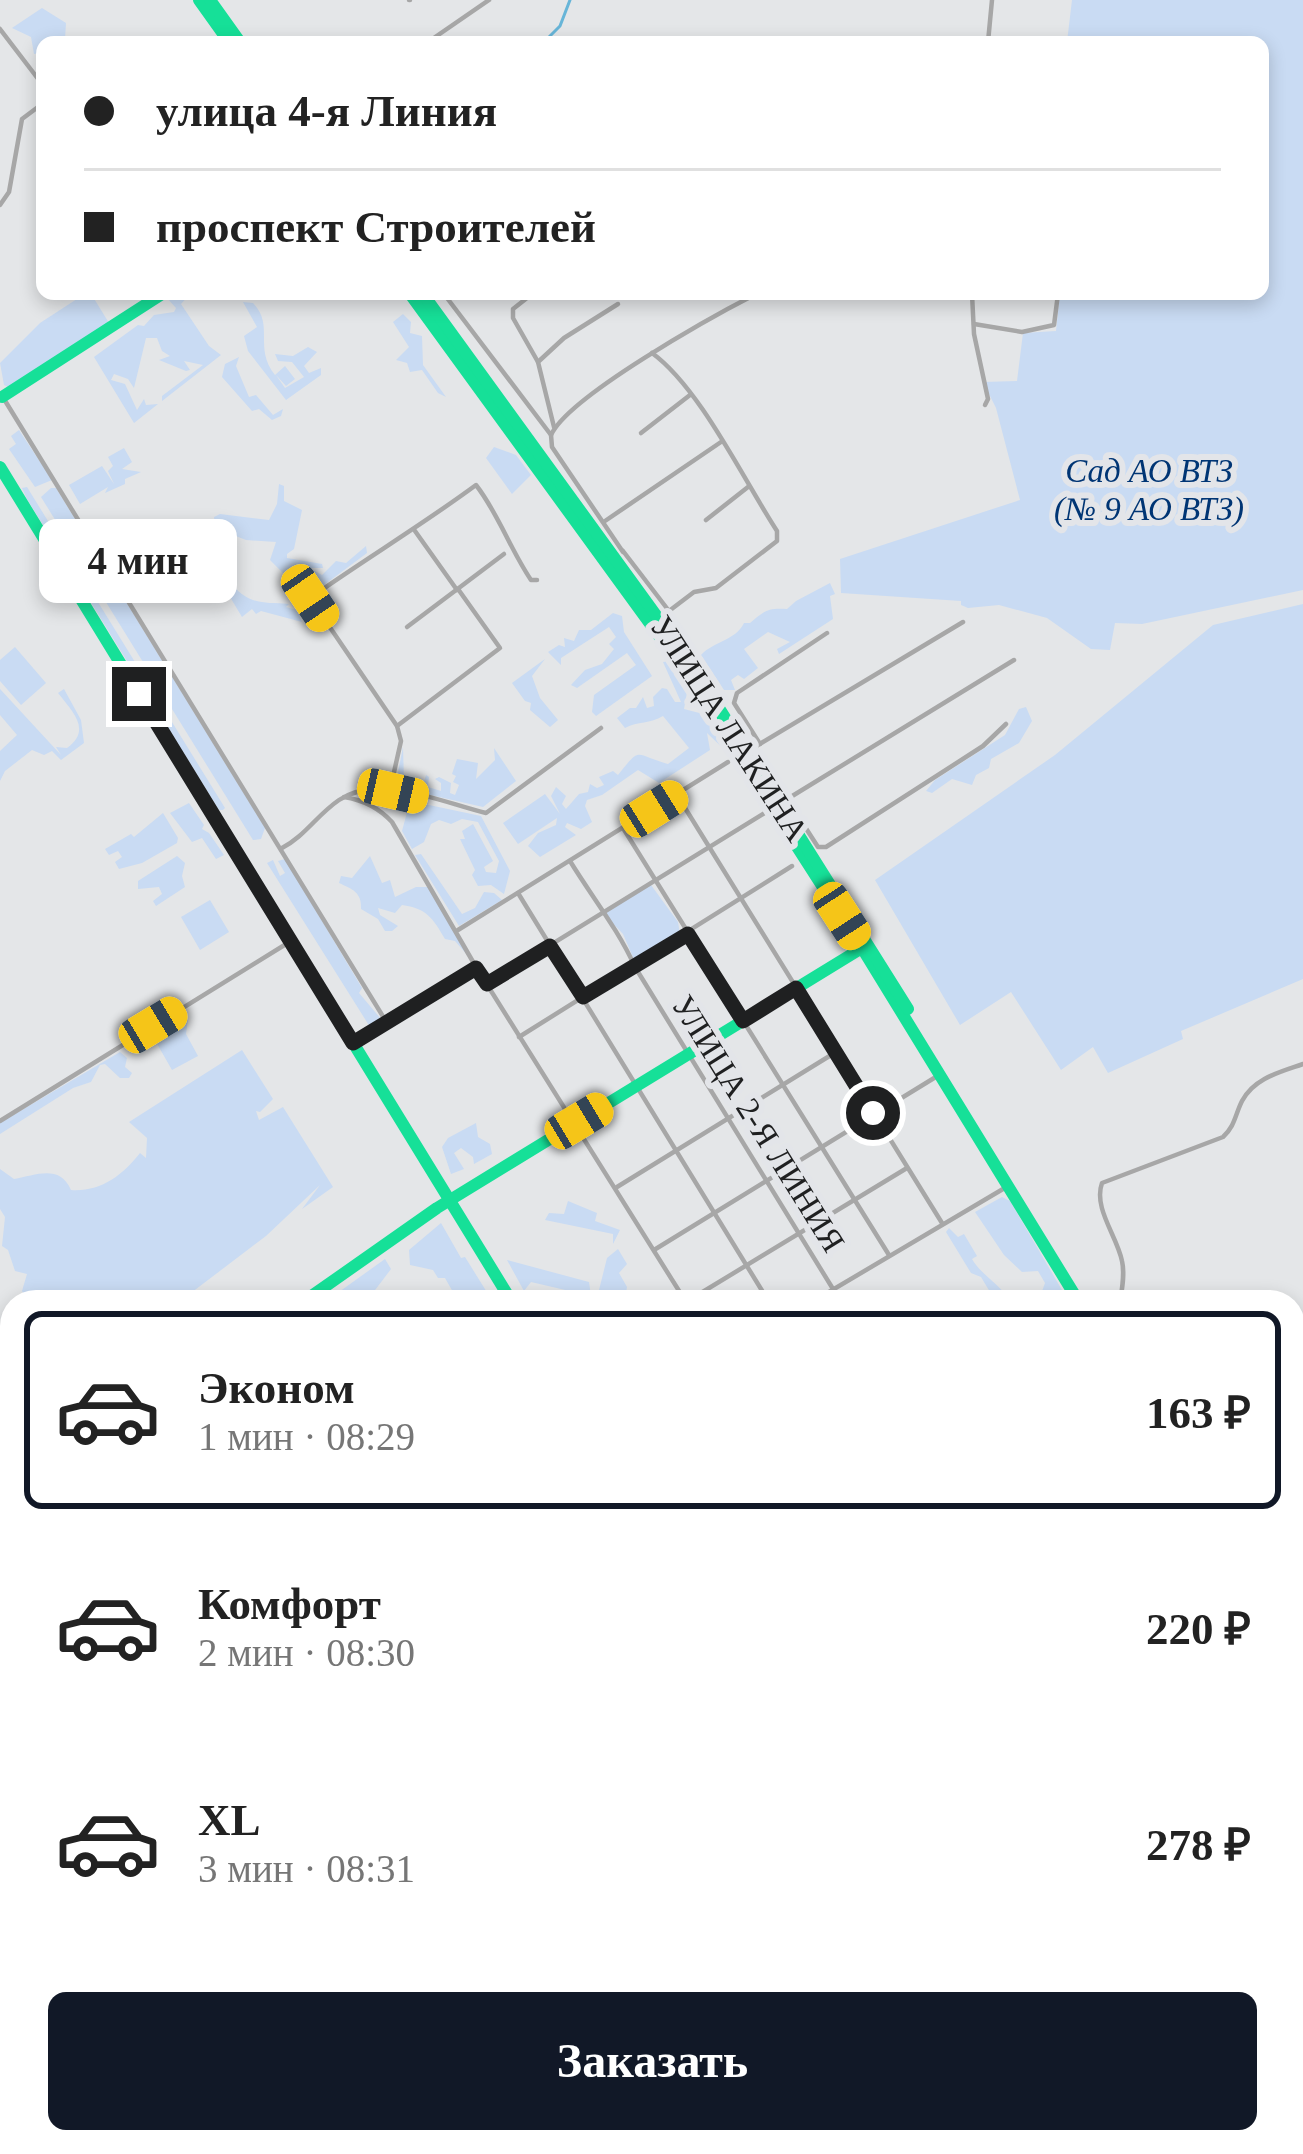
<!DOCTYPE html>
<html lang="ru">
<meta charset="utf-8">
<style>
:root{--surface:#fff;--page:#f6f6f6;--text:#222;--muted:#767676;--line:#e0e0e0;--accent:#111827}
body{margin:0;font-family:"Times New Roman",serif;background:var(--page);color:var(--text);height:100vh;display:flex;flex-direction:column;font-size:45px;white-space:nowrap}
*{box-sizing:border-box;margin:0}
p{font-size:39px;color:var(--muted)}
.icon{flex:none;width:66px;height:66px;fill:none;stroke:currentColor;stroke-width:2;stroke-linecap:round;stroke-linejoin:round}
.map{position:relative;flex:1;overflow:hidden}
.details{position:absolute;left:0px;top:1290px;width:1305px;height:864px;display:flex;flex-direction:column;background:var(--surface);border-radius:36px 36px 0 0;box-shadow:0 6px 18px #0003}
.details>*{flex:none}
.top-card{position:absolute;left:36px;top:36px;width:1233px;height:264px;border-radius:18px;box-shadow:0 6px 18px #0003;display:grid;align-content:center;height:264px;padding:0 48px;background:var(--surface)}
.end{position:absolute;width:54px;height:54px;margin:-27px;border:15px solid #1f2021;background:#fff;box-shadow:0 0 0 6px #fff}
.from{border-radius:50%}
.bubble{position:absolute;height:84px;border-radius:18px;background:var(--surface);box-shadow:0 6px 18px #0003;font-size:39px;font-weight:700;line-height:84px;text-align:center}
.car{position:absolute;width:36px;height:72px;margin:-36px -18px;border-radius:15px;box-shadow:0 0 9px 3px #0007;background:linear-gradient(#f5c518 24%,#345 0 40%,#f5c518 0 76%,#345 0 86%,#f5c518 0)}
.top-card b{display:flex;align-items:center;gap:42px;height:114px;font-size:45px}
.top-card b+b{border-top:3px solid var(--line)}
.top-card i{width:30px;height:30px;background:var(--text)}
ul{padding:21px 0 0;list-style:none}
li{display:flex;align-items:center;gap:36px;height:198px;margin:0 24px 18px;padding:0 24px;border:6px solid transparent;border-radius:18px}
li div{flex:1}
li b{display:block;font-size:45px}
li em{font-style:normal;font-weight:700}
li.current{border-color:var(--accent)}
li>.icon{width:108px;height:108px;stroke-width:1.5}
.action{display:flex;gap:24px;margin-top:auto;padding:24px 48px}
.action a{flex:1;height:138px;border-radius:18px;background:var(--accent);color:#fff;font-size:48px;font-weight:700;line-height:138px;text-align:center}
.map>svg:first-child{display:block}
.green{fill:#c9dbf3}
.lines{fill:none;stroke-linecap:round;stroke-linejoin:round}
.stream{stroke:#67b5d8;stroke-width:3}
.street{stroke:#a7a7a7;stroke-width:4.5}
.fast{stroke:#16e098;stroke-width:12}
.slow{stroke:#ffcf43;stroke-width:12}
.route{stroke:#1f2021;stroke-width:15}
.labels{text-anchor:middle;stroke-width:12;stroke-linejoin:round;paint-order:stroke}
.park-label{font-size:33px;font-style:italic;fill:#003574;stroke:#e3e5e9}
.street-label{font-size:33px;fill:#1f2021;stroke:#e3e5e9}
</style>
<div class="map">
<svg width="1303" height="2154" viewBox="0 0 1303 2154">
<rect width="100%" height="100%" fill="#e4e6e8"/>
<!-- green -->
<g class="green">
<polygon points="1072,0 1303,0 1303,590 1142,624 1115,623 1110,650 1091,649 1047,618 999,605 968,608 961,605 961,601 841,593 840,559 1020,500 996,408 983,382 1017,381 1023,333 1056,331 1060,294 1263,294 1263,42 1067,42"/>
<polygon points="42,8 66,23 65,39 42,42 42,53 34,54 31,37 12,28"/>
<polygon points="173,294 190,294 181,304 209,346 221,355 162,401 162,396 203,365 184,361 190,370 186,371 159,360 170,356 162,351 157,338 146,338 134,388 128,379 114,374 111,380 125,384 137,410 144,399 146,405 158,404 134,423 94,357 138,325 144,326 154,315 174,312 176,308 167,298"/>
<polygon points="80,297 93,297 109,323 106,328 12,389 4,385 0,363 40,323"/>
<path d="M243,302L253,303C275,326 253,347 275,375L285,366L295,379L286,386L276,375L285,388L304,377L292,362L278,361L275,354L293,356L308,347L317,352L304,366L309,373L321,368V375L286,400L248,351L244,336L257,327Z"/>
<polygon points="403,314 411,322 410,333 422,336 423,365 446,397 438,393 422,370 410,372 407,363 396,360 409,347 393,322"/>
<polygon points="239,357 236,366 249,397 256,395 273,415 283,409 281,416 272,420 259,409 252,411 222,377 225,364"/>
<polygon points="19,430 52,480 35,487 9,449 16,444 11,436"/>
<polygon points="494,447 516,455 531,475 512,494 486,458"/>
<polygon points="124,448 132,462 122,469 141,472 125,479 125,484 105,493 108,487 80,504 69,485 102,466 114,484 108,471 113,466 108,457"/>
<polygon points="279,484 284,486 284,501 302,510 294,549 287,554 287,558 322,564 323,568 309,568 322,575 336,561 346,563 366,546 367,553 320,588 283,579 283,573 270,560 276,542 246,540 215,528 214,517 220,514 269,520 277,504"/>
<polygon points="27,487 225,808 223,810 219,810 27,499 22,488"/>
<polygon points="51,488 56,488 265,828 261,839 253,840 41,497"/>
<path d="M217,561L234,565L232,585C252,606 264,602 289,604L286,607L297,610L302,622L261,611L256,614L252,609L242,617L221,582L228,576L215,573Z"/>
<path d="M830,583L835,594L830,596L833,619L779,654L777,649L790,642L768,632L744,649L758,668L744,679L738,675L731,680L735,690H724L701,655C714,641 735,641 744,623H750C765,610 768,608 787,609L796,601Z"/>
<polygon points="1303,604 1303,979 1181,1031 1183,1039 1108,1073 1093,1047 1061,1070 1011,992 960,1025 875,880 1055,755 1213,625"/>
<polygon points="613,613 622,616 624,632 652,676 596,716 592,712 594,695 636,665 627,653 577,688 571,685 585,670 602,664 614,649 609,644 616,637 609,627 561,658 561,665 548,652 559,645 565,647 564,638 574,641 579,630 591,630"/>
<polygon points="15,647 46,683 21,705 0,681 0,660"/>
<polygon points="545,659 532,676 540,698 558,720 550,727 530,710 531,703 525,701 512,683"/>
<path d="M670,661L688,687L684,709L711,716L732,751L730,755L707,733L710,750L659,783L638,770L602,795L587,800L585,806L592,822L581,829L567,823L565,827L576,835L540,857L528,846L538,833L556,825L557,818L518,844L503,823L545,794L560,814L551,796L556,787L566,796L562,804L566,809L579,794L588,792L590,784L597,788L604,785L599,777L613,771L618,775C642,745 634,755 668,764L689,748L663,716C650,724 638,721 625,728L617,718L630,708H636L643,697L647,708L654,706L653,697L662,688L667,689L675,702H681L663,662Z"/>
<path d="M0,689L61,755L56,747L67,748C92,730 73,712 58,693L64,689L81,720L84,743L61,760L52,751L44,755L32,750L5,771L0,781V751L17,735L0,715Z"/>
<polygon points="1026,707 1032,721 1019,743 991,759 989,768 976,775 972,785 952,779 932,793 926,791 935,780 1005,735 1019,709"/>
<polygon points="403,747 404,780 413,789 422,789 426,775 429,777 428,787 441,791 441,783 435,779 439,777 451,783 450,793 455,795 459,785 453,782 456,776 452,774 457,759 478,763 476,779 495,760 494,748 516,781 483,807 400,788 396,782"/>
<polygon points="410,801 481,816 510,871 504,894 491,885 478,886 472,875 475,870 460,839 465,839 462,831 473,824 493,861 484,867 486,872 496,873 499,861 478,822 462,819 451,824 439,820 431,824 424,842 412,849 402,831"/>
<polygon points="189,803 204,825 202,829 209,833 224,855 216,859 202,838 192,842 170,813"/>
<polygon points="163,813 178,838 177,843 142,863 119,869 115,862 122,857 118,851 109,855 105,849 131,834 134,837"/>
<polygon points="421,854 462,914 475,908 484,892 494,893 502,900 459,926 415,855"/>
<polygon points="177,856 185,863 182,876 185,887 156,906 153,901 162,894 159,887 138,889 138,881"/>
<path d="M370,856L382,883L390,880L395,897L416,887H428L469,957L455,941L445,939C433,918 426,908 402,905L395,913L378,908L380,915L398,926L392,931H385L378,919L361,909C362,892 352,889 339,883L341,876L352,878Z"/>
<polygon points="285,859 362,988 359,993 381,1019 378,1025 370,1027 267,863 273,860 280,876 285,873 278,861"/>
<polygon points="651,885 678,922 680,934 635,962 623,934 604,914"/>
<polygon points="210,900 229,932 200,950 181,917"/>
<polygon points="188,1020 186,1034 198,1056 172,1070 156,1042 161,1033"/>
<path d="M242,1050L273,1099L260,1112L256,1111L259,1120L283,1107L333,1187L302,1209L320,1185L266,1236L179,1302H28L22,1291L27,1274L15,1271L8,1250L2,1246L5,1217L0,1209V1169L14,1179C36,1175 60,1164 71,1190C100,1192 122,1176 140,1153L146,1158L147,1138L129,1122Z"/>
<polygon points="120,1052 127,1058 125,1067 132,1073 129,1078 120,1078 105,1064 100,1065 91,1082 73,1088 0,1134 0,1123"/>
<polygon points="476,1123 478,1137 490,1144 492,1154 474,1164 473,1157 461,1148 454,1153 464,1169 451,1174 442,1147 448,1138"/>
<polygon points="1002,1197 1010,1201 1069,1302 1038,1302 1045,1283 1038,1271 1022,1272 1004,1255 975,1212"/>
<polygon points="568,1201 597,1213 595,1221 620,1230 613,1244 613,1234 545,1220 549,1213 564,1214"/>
<polygon points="441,1223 461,1258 465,1257 493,1302 485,1297 474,1302 449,1302 453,1292 445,1278 438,1278 433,1270 410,1265 409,1250"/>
<path d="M949,1228L958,1237L964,1234L977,1256L972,1259C981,1275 1001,1285 1011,1302H996L981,1277L971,1273L946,1232Z"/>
<polygon points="618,1249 627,1264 619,1273 627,1287 626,1293 612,1302 596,1302 607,1258"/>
<polygon points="385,1259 391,1269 366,1302 325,1302"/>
<polygon points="507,1260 589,1282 591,1296 531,1282 524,1291"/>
</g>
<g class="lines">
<!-- stream -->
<polyline class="stream" points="544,42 560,26 570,0"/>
<!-- street -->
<g class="street">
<polyline points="409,0 410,0"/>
<polyline points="0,29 42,84"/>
<polyline points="428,42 489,0"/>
<polyline points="988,42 992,0"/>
<polyline points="0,205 9,192 22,119 42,104"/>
<polyline points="444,294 551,435 552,447 623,552"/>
<polyline points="532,294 513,309 513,318 538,362"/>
<polyline points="972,294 974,334 988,399 985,405"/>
<polyline points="974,324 1022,332 1054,325 1058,294"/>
<polyline points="4,399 387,1023"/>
<polyline points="554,427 538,362 564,338 618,304"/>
<polyline points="641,433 690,395"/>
<path d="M551,435C569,396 713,316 756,294"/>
<polyline points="706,520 748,487"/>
<polyline points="605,521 721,442"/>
<polyline points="415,531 457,590"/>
<path d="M623,551L669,611L694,592L716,588L777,541V531C743,479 700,388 652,353"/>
<polyline points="407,627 504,554"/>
<polyline points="397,726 500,648 458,589"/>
<polyline points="760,744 734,703 737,693 827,633"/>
<polyline points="748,751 963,622"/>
<path d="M390,790L401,741L397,726L310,598C365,559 422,525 476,485C498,513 510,549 531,580H537"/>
<polyline points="677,795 942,1223"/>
<path d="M344,797C363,800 379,808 392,822L476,967L686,1302L907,1168"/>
<polyline points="789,798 1014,660"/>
<polyline points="787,799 818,847 826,847 983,746 1006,724"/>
<polyline points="623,828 889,1255"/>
<path d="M282,848C305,836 317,815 339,800C380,773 443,803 486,813L601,728"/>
<path d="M570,861C592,897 618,929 635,967L833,1289"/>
<polyline points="518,893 769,1302"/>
<polyline points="458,930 728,762"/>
<polyline points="487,984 768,811"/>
<polyline points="519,1037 792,866"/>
<polyline points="353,1043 476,967"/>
<polyline points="0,1121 291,941"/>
<polyline points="617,1187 836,1052"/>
<polyline points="654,1250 939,1075"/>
<polyline points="812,1302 1003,1189"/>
<path d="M1120,1302C1122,1289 1125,1274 1122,1261C1117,1236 1093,1208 1102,1183L1223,1137C1235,1126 1235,1115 1242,1101C1254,1078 1280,1072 1303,1064"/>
<polyline points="1293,1340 1303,1338"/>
<polyline points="0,1854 12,1855"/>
<polyline points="0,1898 12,1927"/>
<polyline points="1293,1929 1303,1951"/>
<polyline points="324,2142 332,2154"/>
<polyline points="500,2142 507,2154"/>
<polyline points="528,2142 535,2153"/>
<polyline points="533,2154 550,2142"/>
</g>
<!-- fast -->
<g class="fast">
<polyline points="199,0 229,42"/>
<polyline points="210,0 240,42"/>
<polyline points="410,294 683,669 862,948 1079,1302"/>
<polyline points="423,294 690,662 908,1009"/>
<polyline points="2,397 162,294"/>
<polyline points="0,467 512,1302"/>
<polyline points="303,1302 437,1208 862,948"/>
<polyline points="0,1495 12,1491"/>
<polyline points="1293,1757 1303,1750"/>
<polyline points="1293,1799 1303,1829"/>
<polyline points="1293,1827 1303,1855"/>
<polyline points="0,2153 26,2142"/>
<polyline points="692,2154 712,2142"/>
</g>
<!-- slow -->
<polyline class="slow" points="852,2142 859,2154"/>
</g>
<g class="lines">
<!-- route -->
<polyline class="route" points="139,694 353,1043 476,968 487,984 550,946 583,997 688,934 743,1021 796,988 873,1113"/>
</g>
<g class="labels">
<!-- park labels -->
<g class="park-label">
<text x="1149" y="482">Сад АО ВТЗ<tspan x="1149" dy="38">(№ 9 АО ВТЗ)</tspan></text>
</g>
<!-- street labels -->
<g class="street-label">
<text transform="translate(730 728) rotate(57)" y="12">УЛИЦА ЛАКИНА</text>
<text transform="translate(759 1123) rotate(58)" y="12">УЛИЦА 2-Я ЛИНИЯ</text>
</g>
</g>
</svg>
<i class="end from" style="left:873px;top:1113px"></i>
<i class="end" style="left:139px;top:694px"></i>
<div class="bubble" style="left:39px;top:519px;width:198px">4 мин</div>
<i class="car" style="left:310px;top:598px;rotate:146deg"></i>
<i class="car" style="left:393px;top:791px;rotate:103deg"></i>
<i class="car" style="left:654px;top:809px;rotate:58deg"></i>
<i class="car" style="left:842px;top:916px;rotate:147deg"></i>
<i class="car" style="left:153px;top:1025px;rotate:59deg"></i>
<i class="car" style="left:579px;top:1121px;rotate:59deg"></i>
<div class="top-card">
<b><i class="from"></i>улица 4-я Линия</b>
<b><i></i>проспект Строителей</b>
</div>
<section class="details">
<ul>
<li class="current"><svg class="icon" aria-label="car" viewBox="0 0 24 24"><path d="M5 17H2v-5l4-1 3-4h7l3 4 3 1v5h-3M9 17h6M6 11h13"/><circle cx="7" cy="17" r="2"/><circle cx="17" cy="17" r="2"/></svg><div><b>Эконом</b><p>1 мин · 08:29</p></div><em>163 ₽</em></li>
<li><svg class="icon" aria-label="car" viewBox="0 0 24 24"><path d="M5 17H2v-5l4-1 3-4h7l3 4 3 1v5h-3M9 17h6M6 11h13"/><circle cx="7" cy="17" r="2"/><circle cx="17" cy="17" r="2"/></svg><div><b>Комфорт</b><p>2 мин · 08:30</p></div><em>220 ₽</em></li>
<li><svg class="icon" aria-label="car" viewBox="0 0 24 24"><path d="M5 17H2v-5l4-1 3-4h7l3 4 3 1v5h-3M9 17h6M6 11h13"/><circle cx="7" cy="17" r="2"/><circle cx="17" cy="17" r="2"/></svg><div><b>XL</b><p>3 мин · 08:31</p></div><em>278 ₽</em></li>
</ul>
<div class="action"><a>Заказать</a></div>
</section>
</div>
